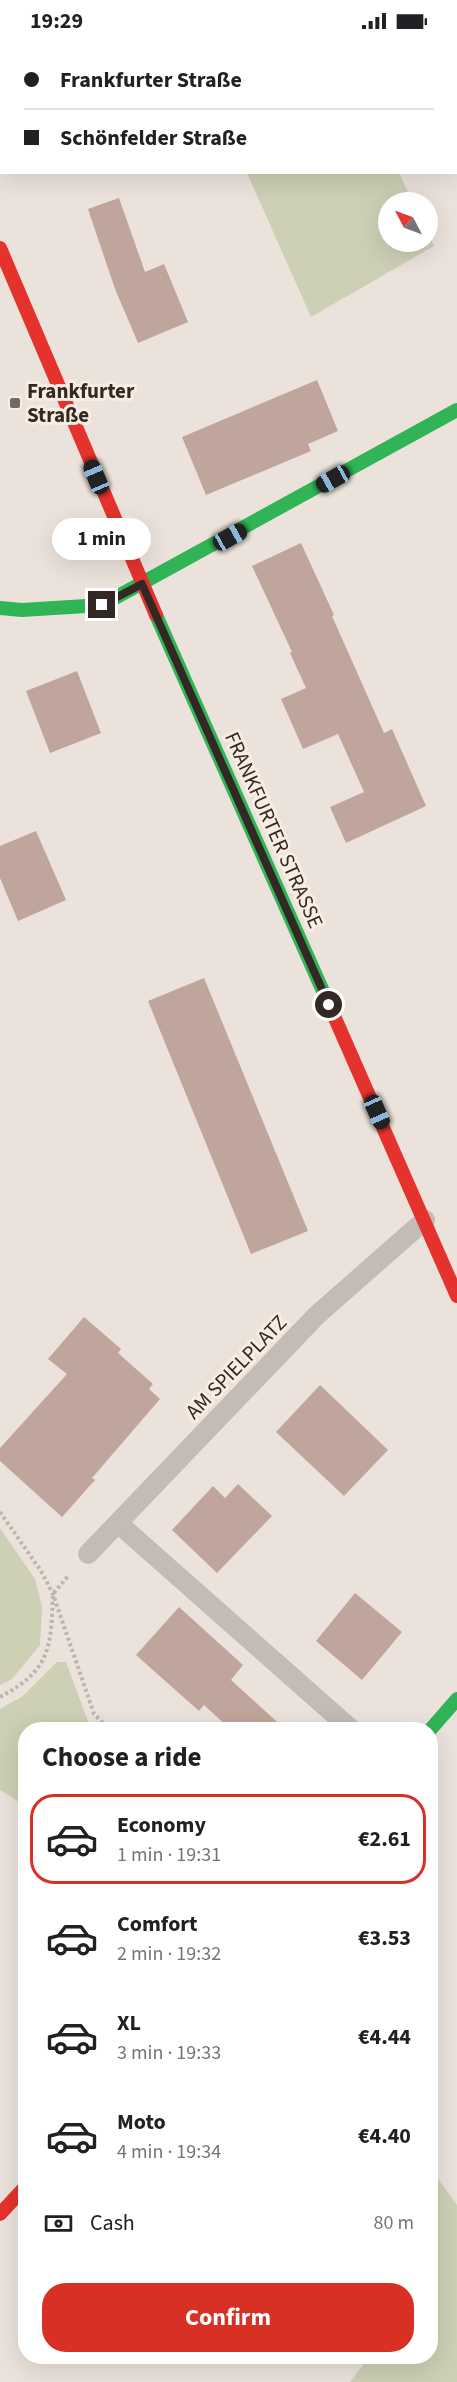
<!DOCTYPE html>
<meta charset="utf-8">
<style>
:root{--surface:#fff;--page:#f6f6f6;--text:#202124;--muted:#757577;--line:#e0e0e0;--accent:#d93025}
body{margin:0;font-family:"Source Sans 3",sans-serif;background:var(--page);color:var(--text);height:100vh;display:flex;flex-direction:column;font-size:22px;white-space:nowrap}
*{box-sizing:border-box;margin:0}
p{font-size:20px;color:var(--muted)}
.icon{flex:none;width:33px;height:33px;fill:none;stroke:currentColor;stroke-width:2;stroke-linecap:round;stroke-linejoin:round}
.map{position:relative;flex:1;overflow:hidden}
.panel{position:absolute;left:18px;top:1680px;width:420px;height:642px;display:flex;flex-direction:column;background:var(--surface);border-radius:24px;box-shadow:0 6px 24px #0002}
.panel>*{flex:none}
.banner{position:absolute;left:0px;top:0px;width:458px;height:132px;box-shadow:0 6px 24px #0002;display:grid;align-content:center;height:132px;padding:0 24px;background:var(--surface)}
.needle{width:39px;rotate:311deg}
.fabs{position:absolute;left:378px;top:150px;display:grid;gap:12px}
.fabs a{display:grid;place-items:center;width:60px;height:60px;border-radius:50%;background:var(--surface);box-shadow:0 6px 24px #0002;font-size:30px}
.end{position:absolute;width:27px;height:27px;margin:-14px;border:8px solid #332824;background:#fff;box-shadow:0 0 0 3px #fff}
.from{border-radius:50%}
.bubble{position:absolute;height:42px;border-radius:21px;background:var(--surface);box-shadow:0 6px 24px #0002;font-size:20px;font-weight:700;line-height:42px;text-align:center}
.car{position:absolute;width:18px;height:36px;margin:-18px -9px;border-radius:8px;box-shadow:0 0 4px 2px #0007;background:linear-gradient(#222 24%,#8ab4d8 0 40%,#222 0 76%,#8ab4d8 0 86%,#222 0)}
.banner b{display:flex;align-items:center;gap:21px;height:57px;font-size:22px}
.banner b+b{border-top:2px solid var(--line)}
.banner i{width:15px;height:15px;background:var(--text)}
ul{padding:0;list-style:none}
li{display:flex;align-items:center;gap:18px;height:90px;margin:0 12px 9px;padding:0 12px;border:3px solid transparent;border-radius:24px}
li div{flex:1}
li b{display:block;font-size:22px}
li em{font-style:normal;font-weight:700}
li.on{border-color:var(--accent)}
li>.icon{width:54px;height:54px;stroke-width:1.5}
h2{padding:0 24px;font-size:27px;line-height:72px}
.pay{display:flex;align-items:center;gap:15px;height:66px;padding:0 24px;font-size:22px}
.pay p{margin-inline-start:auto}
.cta{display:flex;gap:12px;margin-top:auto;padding:12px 24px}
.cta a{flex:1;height:69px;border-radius:24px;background:var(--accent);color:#fff;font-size:24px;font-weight:700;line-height:69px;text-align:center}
.status{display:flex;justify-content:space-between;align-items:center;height:42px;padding:0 30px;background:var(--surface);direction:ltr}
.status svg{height:16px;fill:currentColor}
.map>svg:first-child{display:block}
.green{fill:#cdd0b5}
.building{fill:#c0a59c}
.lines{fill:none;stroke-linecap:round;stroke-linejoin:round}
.path{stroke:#bcb4ae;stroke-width:4;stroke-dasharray:3 3;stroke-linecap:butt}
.lane{stroke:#c3bbb6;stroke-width:20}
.fast{stroke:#30b455;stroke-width:14}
.jam{stroke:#e5322d;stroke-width:14}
.route{stroke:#332824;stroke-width:8}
.poi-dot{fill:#736964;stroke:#f9ede1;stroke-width:2}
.labels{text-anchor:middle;stroke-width:6;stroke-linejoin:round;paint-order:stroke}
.poi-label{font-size:21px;font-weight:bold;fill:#332824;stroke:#f9ede1;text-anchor:start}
.street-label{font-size:21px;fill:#332824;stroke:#f9ede1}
</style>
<div class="status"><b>19:29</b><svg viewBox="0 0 49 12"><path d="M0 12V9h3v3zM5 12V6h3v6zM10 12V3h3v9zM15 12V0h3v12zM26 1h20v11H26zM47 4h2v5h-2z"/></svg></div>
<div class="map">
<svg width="457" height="2340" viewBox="0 0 457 2340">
<rect width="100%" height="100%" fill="#ebe3db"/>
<!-- green -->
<g class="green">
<polygon points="247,131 399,131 413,160 388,160 388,200 428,200 428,191 434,204 311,275"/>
<polygon points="0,1486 35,1537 42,1565 40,1603 12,1637 0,1643"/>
<polygon points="57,1620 66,1620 89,1682 96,1687 26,1688 25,1764 0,1748 0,1667 23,1654"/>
<polygon points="431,2127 457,2163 457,2340 350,2340 369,2315 430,2314"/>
</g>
<!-- building -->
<g class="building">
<polygon points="119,156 145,230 164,222 188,280 138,301 115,247 88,167"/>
<polygon points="317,338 338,389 308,402 311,409 206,453 182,395"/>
<polygon points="301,501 334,573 332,574 384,691 392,687 426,764 346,801 330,765 364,750 338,692 303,707 281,657 306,646 290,611 292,610 252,524"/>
<polygon points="77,629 101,691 50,711 26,649"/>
<polygon points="36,789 66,858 18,879 0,836 0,804"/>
<polygon points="204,936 308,1189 251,1212 148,959"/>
<polygon points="84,1275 121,1307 118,1311 153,1342 149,1347 160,1357 92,1436 95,1438 62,1475 0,1419 0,1406 67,1332 48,1317"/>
<polygon points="320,1343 388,1408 344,1454 276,1390"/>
<polygon points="238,1442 272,1474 217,1531 172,1488 213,1444 225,1456"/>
<polygon points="355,1551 402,1590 362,1638 316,1599"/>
<polygon points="179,1565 243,1623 231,1638 286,1688 231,1688 204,1663 199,1669 136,1613"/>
</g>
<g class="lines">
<!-- path -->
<g class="path">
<polyline points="0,1470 41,1529 53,1552 94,1672 110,1688"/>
<path d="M0,1655C51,1628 51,1605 53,1552L68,1534"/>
</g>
<!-- lane -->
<g class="lane">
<polyline points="119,1482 352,1688"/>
<polyline points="88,1512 317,1273 425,1178"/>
</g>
<!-- fast -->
<g class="fast">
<polyline points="0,566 22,568 102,563 457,368"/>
<polyline points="156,573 334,974"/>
<polyline points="430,1688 457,1657"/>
</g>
<!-- jam -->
<g class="jam">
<polyline points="0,206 156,573"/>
<polyline points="334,974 457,1254"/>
<polyline points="0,2172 26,2144"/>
</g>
</g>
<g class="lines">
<!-- route -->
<polyline class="route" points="102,563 142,542 329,963"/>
</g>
<!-- markers -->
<rect class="poi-dot" x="9" y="355" width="12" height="12" rx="3"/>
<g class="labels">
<!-- poi labels -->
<g class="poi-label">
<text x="27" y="356">Frankfurter<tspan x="27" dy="24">Straße</tspan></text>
</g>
<!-- street labels -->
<g class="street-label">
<text transform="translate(274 788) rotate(66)" y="7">FRANKFURTER STRASSE</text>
<text transform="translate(236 1325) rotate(-46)" y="7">AM SPIELPLATZ</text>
</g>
</g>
</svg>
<div class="fabs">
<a><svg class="needle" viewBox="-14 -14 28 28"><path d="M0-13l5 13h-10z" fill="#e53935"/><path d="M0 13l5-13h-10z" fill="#757577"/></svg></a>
</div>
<i class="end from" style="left:329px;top:963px"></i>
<i class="end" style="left:102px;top:563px"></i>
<div class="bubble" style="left:52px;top:476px;width:99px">1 min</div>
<i class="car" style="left:96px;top:435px;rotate:337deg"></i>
<i class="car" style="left:333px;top:437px;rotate:241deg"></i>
<i class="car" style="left:230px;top:495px;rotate:61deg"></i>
<i class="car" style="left:377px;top:1070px;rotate:156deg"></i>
<div class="banner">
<b><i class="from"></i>Frankfurter Straße</b>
<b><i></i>Schönfelder Straße</b>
</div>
<section class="panel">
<h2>Choose a ride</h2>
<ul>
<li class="on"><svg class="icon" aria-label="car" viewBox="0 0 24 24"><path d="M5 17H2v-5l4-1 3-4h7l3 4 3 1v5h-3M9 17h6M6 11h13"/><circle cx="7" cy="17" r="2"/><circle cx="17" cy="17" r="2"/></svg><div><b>Economy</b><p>1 min · 19:31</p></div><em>€2.61</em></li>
<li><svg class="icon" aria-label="car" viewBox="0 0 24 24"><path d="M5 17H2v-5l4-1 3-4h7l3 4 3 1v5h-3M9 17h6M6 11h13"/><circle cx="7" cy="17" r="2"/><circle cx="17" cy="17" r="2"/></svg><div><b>Comfort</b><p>2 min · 19:32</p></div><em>€3.53</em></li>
<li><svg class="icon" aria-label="car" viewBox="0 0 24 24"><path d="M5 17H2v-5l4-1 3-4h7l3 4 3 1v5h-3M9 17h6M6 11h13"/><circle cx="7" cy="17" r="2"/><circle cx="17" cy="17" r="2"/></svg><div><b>XL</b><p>3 min · 19:33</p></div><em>€4.44</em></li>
<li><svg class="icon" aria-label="car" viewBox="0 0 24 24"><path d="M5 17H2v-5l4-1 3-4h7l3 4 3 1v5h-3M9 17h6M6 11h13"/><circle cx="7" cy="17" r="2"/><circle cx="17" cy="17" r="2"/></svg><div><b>Moto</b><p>4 min · 19:34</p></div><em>€4.40</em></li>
</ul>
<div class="pay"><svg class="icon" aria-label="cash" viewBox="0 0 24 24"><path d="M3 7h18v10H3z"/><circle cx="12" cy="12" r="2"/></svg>Cash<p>80 m</p></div>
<div class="cta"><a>Confirm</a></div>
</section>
</div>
